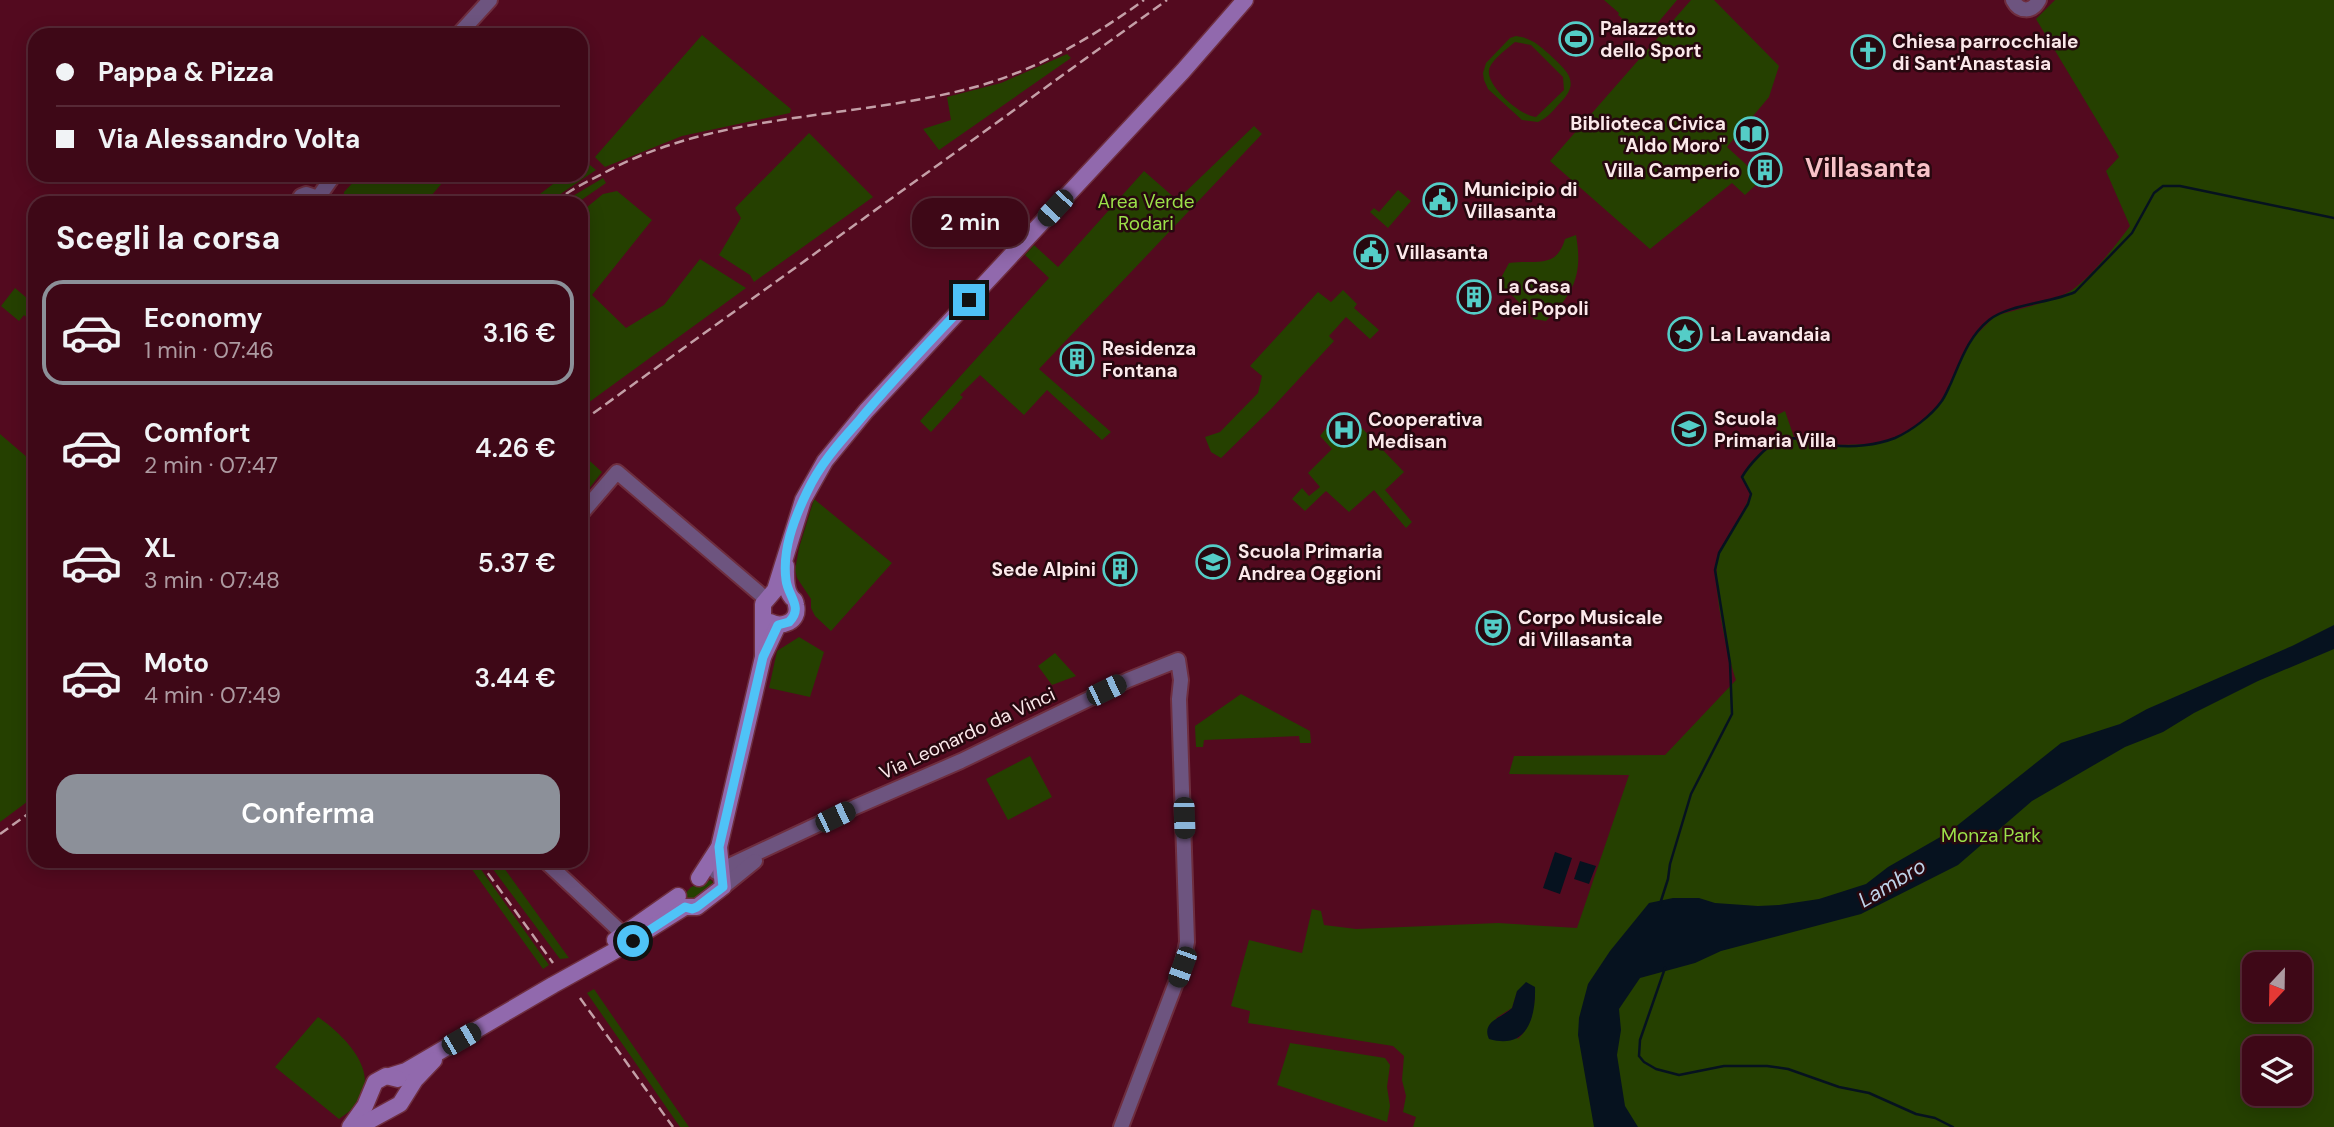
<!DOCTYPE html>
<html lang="it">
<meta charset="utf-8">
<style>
:root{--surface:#3e0817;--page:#491624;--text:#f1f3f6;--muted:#ad9aa1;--line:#572936;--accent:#8c9099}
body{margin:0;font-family:"DM Sans",sans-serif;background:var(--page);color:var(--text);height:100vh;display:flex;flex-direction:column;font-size:26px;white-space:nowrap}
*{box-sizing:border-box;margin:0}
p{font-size:23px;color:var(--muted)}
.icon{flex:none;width:38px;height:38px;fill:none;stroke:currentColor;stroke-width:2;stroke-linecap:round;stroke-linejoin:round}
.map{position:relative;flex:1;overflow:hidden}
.details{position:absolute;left:28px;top:196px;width:560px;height:672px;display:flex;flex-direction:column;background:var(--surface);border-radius:21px;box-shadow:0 4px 18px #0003,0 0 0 2px var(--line)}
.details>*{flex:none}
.guide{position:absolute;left:28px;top:28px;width:560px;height:154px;border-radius:21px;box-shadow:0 4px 18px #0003,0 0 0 2px var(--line);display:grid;align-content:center;height:154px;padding:0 28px;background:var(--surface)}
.needle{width:46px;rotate:202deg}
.controls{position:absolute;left:2242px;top:952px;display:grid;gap:14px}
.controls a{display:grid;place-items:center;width:70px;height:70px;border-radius:14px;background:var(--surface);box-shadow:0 4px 18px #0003,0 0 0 2px var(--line);font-size:35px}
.end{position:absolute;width:32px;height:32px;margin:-16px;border:9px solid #4fc3f7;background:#111;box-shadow:0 0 0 4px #111}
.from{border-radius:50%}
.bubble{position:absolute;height:49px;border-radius:21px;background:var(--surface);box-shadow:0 4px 18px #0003,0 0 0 2px var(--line);font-size:23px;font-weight:600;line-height:49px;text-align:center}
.car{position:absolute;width:21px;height:42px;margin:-21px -10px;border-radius:9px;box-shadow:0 0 5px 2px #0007;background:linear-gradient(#222 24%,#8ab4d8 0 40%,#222 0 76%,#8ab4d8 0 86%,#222 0)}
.guide b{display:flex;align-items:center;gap:24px;height:66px;font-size:26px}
.guide b+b{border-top:2px solid var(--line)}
.guide i{width:18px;height:18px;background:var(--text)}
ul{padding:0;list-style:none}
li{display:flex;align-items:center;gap:21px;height:105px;margin:0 14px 10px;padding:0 14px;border:4px solid transparent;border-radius:21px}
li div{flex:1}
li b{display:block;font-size:26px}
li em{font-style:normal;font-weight:600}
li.current{border-color:var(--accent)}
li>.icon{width:63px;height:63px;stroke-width:1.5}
h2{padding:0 28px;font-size:32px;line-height:84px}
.primary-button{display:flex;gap:14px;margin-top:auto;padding:14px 28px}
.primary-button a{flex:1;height:80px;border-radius:21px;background:var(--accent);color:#fff;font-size:28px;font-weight:600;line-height:80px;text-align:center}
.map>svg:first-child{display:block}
.green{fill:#254000;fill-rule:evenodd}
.water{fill:#06121f}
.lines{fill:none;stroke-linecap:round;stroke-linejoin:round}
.stream{stroke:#06121f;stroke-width:2.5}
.tertiary-casing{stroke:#6e2e3f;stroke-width:18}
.secondary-casing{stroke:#6e2e3f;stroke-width:19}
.tertiary{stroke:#6d547f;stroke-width:14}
.secondary{stroke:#9169ad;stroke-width:16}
.rail{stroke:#c49fa7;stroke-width:2.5;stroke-dasharray:10 5;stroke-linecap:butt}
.route{stroke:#4fc3f7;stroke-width:9}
.labels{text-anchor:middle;stroke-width:5;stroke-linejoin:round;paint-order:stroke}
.poi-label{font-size:19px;font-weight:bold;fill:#fbe8ea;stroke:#27080f;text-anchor:start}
.park-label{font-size:19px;fill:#9bdf49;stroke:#27080f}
.street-label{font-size:19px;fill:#fbe8ea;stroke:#27080f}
.water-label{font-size:21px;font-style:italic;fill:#bdd2e8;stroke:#27080f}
.district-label{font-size:26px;font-weight:bold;fill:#f8c2c8;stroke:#27080f}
</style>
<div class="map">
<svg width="2334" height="1127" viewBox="0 0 2334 1127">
<rect width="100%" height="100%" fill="#530a1f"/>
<!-- green -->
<g class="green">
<polygon points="1604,0 1677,0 1645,38 1618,15 1619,13"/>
<polygon points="1691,0 1714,0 1779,66 1769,97 1727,147 1762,179 1745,195 1732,183 1650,249 1550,161"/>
<path d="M2055,0H2334V1127H1413L1416,1117L1403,1112L1406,1096L1402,1080L1404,1056L1393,1046L1248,1023L1250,1011L1231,1006L1249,940L1302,953L1312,909L1321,911L1324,925L1356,929L1498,923L1577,928L1629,775L1509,774L1514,756L1665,755L1736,680C1727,654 1709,577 1720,552C1728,532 1744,515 1750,494L1742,477L1751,462L1780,440L1773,417L1785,411L1795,440H1815L1834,445L1878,444L1898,437L1917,425L1942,401L1970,341L1995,316C2016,309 2055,302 2072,290C2092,276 2115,246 2130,226L2106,171L2119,157L2036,19ZM2254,964H2300V1010H2254ZM1517,992L1535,996C1533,1013 1531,1026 1518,1039L1496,1018L1512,1008ZM2254,1048H2300V1094H2254Z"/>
<polygon points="702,35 791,109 790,113 682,136 605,167 595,157"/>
<path d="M1516,36C1531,38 1538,44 1549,54C1567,71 1582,82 1559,104C1553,111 1547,118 1538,122L1522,120L1488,89L1484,80L1483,73L1486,63L1510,38ZM1515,42L1531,45L1563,77L1564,90L1536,117C1522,117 1486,86 1489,70C1491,60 1507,49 1515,42Z"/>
<polygon points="1067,54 1071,58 939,150 923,129 951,120 947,97 1001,83"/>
<polygon points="1254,126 1262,134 1039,369 1111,432 1102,440 1047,390 1024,415 980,375 960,395 963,397 931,432 920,421 1049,278 1025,255 1034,245 1058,267 1144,171 1177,200"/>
<polygon points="809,133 873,197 754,282 750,275 719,255 741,218 735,208"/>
<polygon points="585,161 596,170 547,203 528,203 565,175 581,175 581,163"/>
<polygon points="360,175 449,175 425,203 343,203 344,192"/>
<polygon points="603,178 606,183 577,203 561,203"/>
<polygon points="1398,190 1411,201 1388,228 1370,212 1374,208 1379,212"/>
<polygon points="617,191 652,220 592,295 626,328 664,305 700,259 746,288 581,408 581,212 603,194"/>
<path d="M1576,235C1583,275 1574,293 1546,321L1534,319L1514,297L1500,288L1501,278L1509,263C1536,259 1556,270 1565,239Z"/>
<polygon points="15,288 35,305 35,325 24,315 19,321 1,306"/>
<polygon points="1343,290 1357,304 1354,308 1379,330 1370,339 1346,317 1329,336 1334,341 1271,409 1221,458 1211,452 1205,437 1220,432 1258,393 1262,376 1250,366 1318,292 1331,302"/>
<polygon points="1330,423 1344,437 1358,424 1404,472 1385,490 1412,522 1406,528 1374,490 1349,512 1326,491 1305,511 1292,499 1302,488 1309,496 1320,487 1308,473 1332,449 1320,436"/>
<polygon points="0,434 35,464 35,796 0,822"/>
<polygon points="581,453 602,472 581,499"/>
<polygon points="814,499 892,563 831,631 815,616 811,608 811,599 797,578 795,570 799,548"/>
<polygon points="799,637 824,652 810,697 769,688 777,651"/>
<polygon points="1055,653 1076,676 1052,685 1038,666"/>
<polygon points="1241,694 1310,731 1311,743 1300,743 1299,736 1204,740 1203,747 1196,747 1195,726"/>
<polygon points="1030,756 1052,797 1008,820 986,779"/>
<polygon points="466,861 475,861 549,965 543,969"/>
<polygon points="487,861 499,861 569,958 560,959"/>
<polygon points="711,880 716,886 693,903 685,899 684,895 691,887"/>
<polygon points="594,989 689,1127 680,1127 587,993"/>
<path d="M318,1017C341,1033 379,1068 360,1100C355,1108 347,1113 339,1119L275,1067Z"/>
<polygon points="1290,1043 1385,1058 1390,1065 1387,1087 1390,1106 1387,1122 1277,1085"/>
</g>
<!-- water -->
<g class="water">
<polygon points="2334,625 2334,649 2258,681 2194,713 2163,732 2125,747 2032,801 1958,865 1861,914 1721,951 1695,963 1640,978 1619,1009 1621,1030 1617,1055 1625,1106 1638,1127 1594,1127 1578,1035 1579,1018 1588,984 1610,951 1649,903 1673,898 1699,898 1715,903 1758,906 1779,905 1819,899 1866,884 1888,867 1949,832 2061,743 2120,724 2147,709 2292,646"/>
<polygon points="1555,852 1572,858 1560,894 1543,888"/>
<polygon points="1580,861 1596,866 1589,884 1574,879"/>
<path d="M1526,982L1535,987C1536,1018 1527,1050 1489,1039C1481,1021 1502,1018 1512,1008L1517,991Z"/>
</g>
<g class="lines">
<!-- stream -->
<g class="stream">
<path d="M1660,904L1668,879L1670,864L1691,794L1732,714L1730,663L1715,570L1719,553L1748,504L1751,494L1742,477C1749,465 1766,446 1780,440C1794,435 1818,442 1832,445C1852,448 1877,445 1895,438C1911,431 1931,416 1941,402C1945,397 1948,389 1951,383C1961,360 1969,336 1989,320C2009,304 2051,303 2075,292L2132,233L2154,193L2163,186H2180L2334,218"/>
<polyline points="1665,968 1640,1040 1639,1056 1644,1062 1656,1069 1679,1075 1724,1066 1767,1066 1788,1069 1839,1087 1869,1093 1916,1114 1935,1118 1953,1127"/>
</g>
<defs>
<g id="tertiary">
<path d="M2013,0C2019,12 2032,13 2039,0"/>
<polyline points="458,35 490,0"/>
<polyline points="315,202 334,175"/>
<polyline points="297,203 301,196 306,194 312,196 316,203"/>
<polyline points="581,514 617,472 766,599"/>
<polyline points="545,861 623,934"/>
<polyline points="716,872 855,807 961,761 1128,680 1178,660 1181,680 1179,699 1187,942 1182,967 1121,1127"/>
<polyline points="723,887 755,861"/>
</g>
<g id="secondary">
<path d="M770,622C782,628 800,622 796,605C795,597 794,602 790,595C785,587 786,575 786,566"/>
<polyline points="763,657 763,604 775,590 803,500 825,461 866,411 1183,71 1245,0"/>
<polyline points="699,878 719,847 763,657 778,625"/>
<polyline points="685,907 697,907 723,887 719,847"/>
<polyline points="615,940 678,896"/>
<polyline points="390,1076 406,1071 553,985 618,949 685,907"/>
<polyline points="350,1127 365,1106 375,1082 386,1076 398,1079"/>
<polyline points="358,1127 400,1104 415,1080 434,1060"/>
</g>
</defs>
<!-- tertiary casing -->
<use href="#tertiary" class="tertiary-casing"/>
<!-- secondary casing -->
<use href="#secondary" class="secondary-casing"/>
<!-- tertiary -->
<use href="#tertiary" class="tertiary"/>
<!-- secondary -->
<use href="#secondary" class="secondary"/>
<!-- rail -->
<g class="rail">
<path d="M554,203C569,190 587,182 604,173C718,111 853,120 975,87C1037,70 1093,37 1144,0"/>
<polyline points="581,422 1167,0"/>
<polyline points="0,834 35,809"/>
<polyline points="479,861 553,963"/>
<polyline points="580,998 673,1127"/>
</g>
</g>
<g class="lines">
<!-- route -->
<path class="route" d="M633,941L685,907L692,909L697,907L723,887L719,847L763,657L778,625L789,622C804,607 788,597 786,580C782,550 794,519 807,492C819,466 838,444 857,423C892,380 931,340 969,300"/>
</g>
<!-- icons -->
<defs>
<symbol id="stadium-ring" viewBox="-11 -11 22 22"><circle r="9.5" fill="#27080f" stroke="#54cdc7" stroke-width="1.5"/><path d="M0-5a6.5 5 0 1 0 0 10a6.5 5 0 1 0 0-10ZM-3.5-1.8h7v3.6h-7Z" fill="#54cdc7"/></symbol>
<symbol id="church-ring" viewBox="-11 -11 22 22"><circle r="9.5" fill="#27080f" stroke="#54cdc7" stroke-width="1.5"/><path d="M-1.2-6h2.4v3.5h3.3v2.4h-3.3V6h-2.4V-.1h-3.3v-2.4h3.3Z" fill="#54cdc7"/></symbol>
<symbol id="library-ring" viewBox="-11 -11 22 22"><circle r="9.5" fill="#27080f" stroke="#54cdc7" stroke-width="1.5"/><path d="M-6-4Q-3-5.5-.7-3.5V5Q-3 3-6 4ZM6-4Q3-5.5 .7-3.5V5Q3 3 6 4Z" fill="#54cdc7"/></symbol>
<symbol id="building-ring" viewBox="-11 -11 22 22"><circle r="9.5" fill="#27080f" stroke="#54cdc7" stroke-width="1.5"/><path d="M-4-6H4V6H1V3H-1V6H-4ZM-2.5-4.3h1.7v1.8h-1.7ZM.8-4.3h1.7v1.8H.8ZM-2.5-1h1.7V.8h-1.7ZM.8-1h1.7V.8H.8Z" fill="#54cdc7"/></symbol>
<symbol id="civic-ring" viewBox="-11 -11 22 22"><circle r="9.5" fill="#27080f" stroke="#54cdc7" stroke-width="1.5"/><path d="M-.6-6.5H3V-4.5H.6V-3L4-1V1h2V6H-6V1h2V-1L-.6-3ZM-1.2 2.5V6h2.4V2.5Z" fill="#54cdc7"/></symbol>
<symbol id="sight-ring" viewBox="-11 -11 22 22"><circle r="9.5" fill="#27080f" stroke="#54cdc7" stroke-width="1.5"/><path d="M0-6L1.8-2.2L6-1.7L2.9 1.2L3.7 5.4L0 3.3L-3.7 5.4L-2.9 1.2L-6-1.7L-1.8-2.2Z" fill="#54cdc7"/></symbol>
<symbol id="school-ring" viewBox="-11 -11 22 22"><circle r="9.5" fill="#27080f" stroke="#54cdc7" stroke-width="1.5"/><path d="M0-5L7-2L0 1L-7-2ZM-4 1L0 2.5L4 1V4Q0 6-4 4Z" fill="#54cdc7"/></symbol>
<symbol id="hospital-ring" viewBox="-11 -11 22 22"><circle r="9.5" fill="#27080f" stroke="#54cdc7" stroke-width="1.5"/><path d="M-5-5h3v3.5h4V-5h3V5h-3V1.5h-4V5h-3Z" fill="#54cdc7"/></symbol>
<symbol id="theatre-ring" viewBox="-11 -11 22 22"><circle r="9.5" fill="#27080f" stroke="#54cdc7" stroke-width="1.5"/><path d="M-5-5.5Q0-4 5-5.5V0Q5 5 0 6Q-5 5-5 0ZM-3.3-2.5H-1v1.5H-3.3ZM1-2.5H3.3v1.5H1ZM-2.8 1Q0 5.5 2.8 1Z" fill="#54cdc7"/></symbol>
</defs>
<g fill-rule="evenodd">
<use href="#stadium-ring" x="1557" y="20" width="38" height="38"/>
<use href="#church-ring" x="1849" y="33" width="38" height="38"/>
<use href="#library-ring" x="1732" y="115" width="38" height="38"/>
<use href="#building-ring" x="1746" y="151" width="38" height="38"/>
<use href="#civic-ring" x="1421" y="181" width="38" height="38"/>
<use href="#civic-ring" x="1352" y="233" width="38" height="38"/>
<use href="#building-ring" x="1455" y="278" width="38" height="38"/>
<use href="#sight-ring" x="1666" y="315" width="38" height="38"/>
<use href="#building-ring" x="1058" y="340" width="38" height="38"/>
<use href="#school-ring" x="1670" y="410" width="38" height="38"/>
<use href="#hospital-ring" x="1325" y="411" width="38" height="38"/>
<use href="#school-ring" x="1194" y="543" width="38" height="38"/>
<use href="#building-ring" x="1101" y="550" width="38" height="38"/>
<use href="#theatre-ring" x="1474" y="609" width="38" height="38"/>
</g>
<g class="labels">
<!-- poi labels -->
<g class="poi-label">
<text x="1600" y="35">Palazzetto<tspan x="1600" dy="22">dello Sport</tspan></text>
<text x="1892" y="48">Chiesa parrocchiale<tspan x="1892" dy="22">di Sant'Anastasia</tspan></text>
<text x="1726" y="130" text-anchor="end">Biblioteca Civica<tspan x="1726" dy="22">"Aldo Moro"</tspan></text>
<text x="1740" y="177" text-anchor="end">Villa Camperio</text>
<text x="1464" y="196">Municipio di<tspan x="1464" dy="22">Villasanta</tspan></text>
<text x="1396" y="259">Villasanta</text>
<text x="1498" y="293">La Casa<tspan x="1498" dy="22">dei Popoli</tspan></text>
<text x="1710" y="341">La Lavandaia</text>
<text x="1102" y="355">Residenza<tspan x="1102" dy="22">Fontana</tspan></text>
<text x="1714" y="425">Scuola<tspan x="1714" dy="22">Primaria Villa</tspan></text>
<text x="1368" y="426">Cooperativa<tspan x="1368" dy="22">Medisan</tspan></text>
<text x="1238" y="558">Scuola Primaria<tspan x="1238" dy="22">Andrea Oggioni</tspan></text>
<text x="1096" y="576" text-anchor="end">Sede Alpini</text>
<text x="1518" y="624">Corpo Musicale<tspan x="1518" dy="22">di Villasanta</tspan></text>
</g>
<!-- park labels -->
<g class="park-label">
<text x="1146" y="208">Area Verde<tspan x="1146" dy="22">Rodari</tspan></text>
<text x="1991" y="842">Monza Park</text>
</g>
<!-- street labels -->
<g class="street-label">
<text transform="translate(967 733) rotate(-25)" y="7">Via Leonardo da Vinci</text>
</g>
<!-- water labels -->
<g class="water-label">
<text transform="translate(1892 883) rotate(-31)" y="7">Lambro</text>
</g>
<!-- district labels -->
<g class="district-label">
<text x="1868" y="177">Villasanta</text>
</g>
</g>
</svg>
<div class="controls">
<a><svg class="needle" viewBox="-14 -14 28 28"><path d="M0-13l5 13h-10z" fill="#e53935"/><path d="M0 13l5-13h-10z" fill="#ad9aa1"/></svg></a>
<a><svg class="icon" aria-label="layers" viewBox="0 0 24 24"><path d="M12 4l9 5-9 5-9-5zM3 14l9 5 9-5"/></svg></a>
</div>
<i class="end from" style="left:633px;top:941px"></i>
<i class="end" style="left:969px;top:300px"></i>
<div class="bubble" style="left:912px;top:198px;width:116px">2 min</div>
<i class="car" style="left:1055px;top:208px;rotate:223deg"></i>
<i class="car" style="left:1106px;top:690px;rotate:64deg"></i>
<i class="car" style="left:835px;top:817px;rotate:64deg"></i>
<i class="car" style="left:1184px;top:818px;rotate:178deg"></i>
<i class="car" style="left:1182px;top:967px;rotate:200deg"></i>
<i class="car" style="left:461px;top:1039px;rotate:60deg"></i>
<div class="guide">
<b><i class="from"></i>Pappa &amp; Pizza</b>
<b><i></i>Via Alessandro Volta</b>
</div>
<section class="details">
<h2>Scegli la corsa</h2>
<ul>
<li class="current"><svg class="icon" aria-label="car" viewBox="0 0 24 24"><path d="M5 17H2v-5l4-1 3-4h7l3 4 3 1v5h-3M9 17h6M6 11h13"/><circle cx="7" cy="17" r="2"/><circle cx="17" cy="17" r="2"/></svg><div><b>Economy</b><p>1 min · 07:46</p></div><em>3.16 €</em></li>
<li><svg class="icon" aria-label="car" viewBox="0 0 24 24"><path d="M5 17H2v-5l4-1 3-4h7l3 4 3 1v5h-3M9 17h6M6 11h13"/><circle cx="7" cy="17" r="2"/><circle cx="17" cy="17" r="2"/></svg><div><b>Comfort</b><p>2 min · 07:47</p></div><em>4.26 €</em></li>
<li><svg class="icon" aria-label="car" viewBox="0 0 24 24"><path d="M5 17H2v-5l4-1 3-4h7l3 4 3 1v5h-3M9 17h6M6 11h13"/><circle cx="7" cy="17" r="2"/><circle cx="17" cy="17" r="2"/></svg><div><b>XL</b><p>3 min · 07:48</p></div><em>5.37 €</em></li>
<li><svg class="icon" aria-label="car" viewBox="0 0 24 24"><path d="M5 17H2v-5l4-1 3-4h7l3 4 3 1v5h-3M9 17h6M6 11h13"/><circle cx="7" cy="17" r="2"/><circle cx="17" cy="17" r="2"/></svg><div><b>Moto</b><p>4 min · 07:49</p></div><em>3.44 €</em></li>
</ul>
<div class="primary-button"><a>Conferma</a></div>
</section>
</div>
